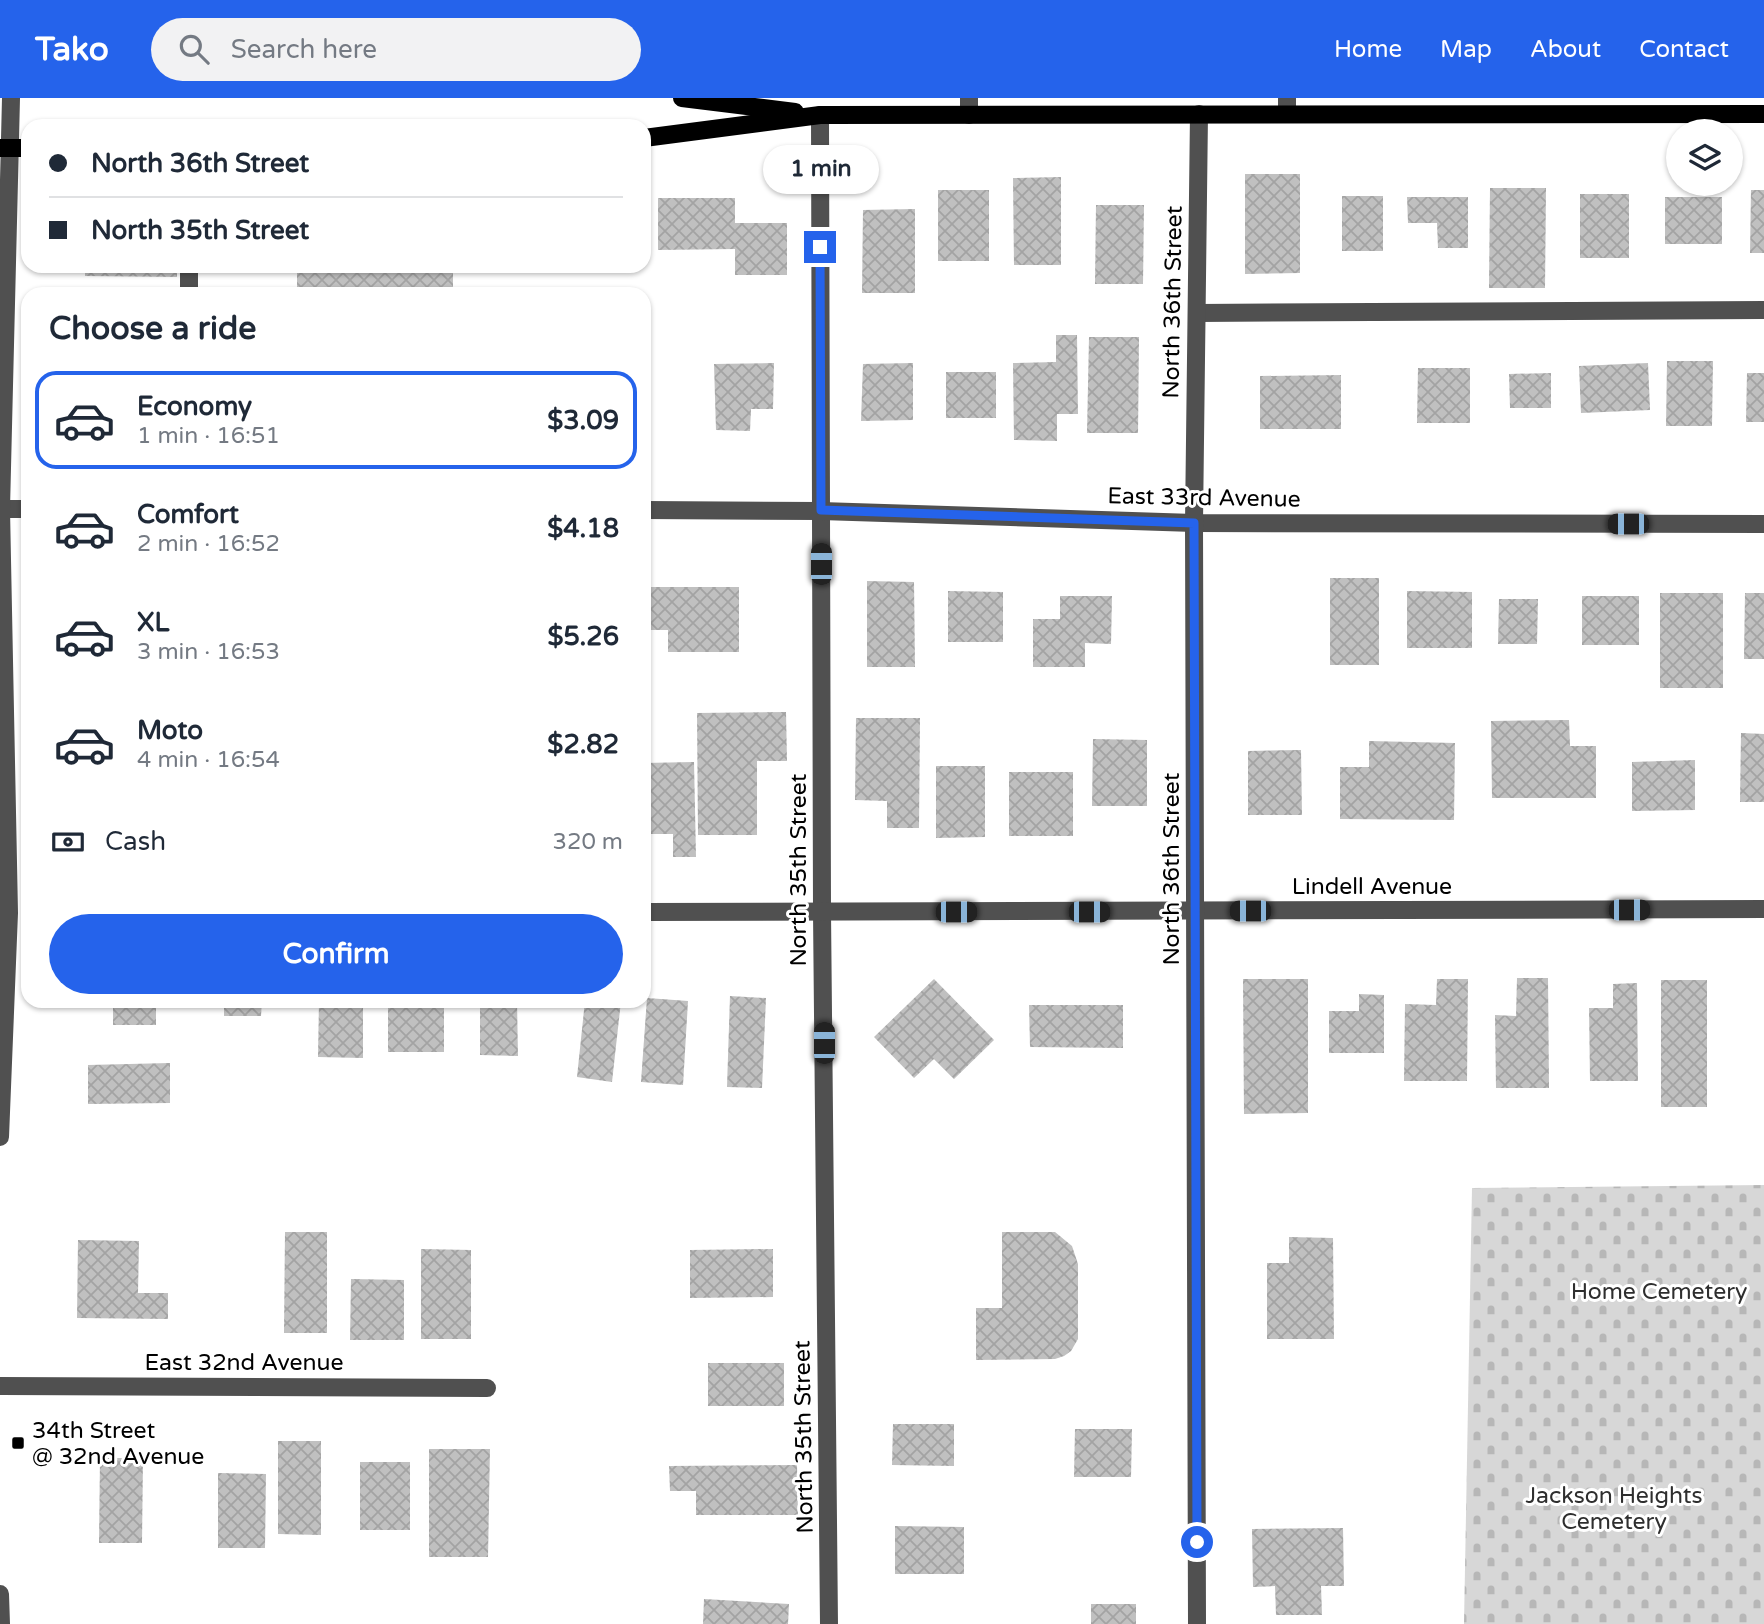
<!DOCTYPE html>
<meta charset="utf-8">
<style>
:root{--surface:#fff;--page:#f2f2f3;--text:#1f2937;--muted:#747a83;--line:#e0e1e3;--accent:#2563eb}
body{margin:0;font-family:"Varela Round",sans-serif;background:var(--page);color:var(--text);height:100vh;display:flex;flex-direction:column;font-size:26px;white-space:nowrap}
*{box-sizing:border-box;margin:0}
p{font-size:23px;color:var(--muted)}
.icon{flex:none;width:38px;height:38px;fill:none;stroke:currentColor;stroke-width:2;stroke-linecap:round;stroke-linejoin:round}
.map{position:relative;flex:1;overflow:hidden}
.drawer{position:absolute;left:21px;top:189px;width:630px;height:721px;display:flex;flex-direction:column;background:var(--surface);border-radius:21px;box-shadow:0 2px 5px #0004}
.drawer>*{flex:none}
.hud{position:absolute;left:21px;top:21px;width:630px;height:154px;border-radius:21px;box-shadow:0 2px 5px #0004;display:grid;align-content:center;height:154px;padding:0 28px;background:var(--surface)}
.tools{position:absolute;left:1666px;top:21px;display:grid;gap:14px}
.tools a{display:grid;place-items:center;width:77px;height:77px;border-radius:50%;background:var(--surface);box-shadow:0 2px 5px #0004;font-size:35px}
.end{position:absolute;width:32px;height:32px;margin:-16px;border:9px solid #2563eb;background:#fff;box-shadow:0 0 0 4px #fff}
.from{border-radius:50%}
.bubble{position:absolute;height:49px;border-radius:24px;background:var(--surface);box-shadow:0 2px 5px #0004;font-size:23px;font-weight:700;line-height:49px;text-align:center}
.car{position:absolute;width:21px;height:42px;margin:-21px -10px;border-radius:9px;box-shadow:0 0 5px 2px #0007;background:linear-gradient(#222 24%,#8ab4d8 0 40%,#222 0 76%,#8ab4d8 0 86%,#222 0)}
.hud b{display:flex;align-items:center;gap:24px;height:66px;font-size:26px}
.hud b+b{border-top:2px solid var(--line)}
.hud i{width:18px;height:18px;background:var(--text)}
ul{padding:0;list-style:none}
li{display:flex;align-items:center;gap:21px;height:98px;margin:0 14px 10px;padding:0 14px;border:4px solid transparent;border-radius:21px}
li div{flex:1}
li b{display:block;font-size:26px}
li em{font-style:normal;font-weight:700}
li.selected{border-color:var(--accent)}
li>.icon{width:63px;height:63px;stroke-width:1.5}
h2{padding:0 28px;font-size:32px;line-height:84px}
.pay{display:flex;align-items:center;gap:18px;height:77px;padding:0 28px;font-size:26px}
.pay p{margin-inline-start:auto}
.cta{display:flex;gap:14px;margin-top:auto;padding:14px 28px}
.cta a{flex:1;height:80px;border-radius:42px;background:var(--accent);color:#fff;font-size:28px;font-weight:700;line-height:80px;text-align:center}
header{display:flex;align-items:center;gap:42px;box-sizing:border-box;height:98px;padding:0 35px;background:var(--accent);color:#fff}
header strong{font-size:33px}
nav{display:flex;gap:38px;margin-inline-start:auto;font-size:24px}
.search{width:490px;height:63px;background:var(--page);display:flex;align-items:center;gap:18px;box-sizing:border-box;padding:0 24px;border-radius:38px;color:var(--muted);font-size:26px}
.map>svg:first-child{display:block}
.cemetery{fill:url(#cemetery-stones)}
.building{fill:url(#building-cross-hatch)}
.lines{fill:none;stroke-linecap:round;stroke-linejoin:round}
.minor{stroke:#505050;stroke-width:18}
.major{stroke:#000;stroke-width:18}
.route{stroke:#2563eb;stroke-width:9}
.poi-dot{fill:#000;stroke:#fff;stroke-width:2.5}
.labels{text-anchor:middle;stroke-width:6;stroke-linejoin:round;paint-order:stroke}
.street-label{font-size:23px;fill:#000;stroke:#fff}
.park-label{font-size:23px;fill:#2e2e2e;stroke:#fff}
.poi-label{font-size:23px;fill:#000;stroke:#fff;text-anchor:start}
</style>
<header>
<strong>Tako</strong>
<div class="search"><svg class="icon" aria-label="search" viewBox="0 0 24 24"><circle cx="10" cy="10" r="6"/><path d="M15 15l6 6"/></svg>Search here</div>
<nav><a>Home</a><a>Map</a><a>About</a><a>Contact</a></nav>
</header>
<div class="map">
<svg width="1764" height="1526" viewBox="0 0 1764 1526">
<defs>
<pattern id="cemetery-stones" width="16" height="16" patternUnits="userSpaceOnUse" patternTransform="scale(1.75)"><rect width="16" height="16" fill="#d7d7d7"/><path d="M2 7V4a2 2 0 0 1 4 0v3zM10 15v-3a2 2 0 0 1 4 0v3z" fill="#b7b7b7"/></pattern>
<pattern id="building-cross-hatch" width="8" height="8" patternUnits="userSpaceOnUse" patternTransform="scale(1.75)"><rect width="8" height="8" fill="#c0c0c0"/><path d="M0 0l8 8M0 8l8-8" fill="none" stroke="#a3a3a3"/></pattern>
</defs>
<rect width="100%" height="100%" fill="#fff"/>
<!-- cemetery -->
<polygon class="cemetery" points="1764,1087 1764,1526 1464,1526 1472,1090"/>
<!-- building -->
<g class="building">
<polygon points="1245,76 1300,76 1300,175 1245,176"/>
<polygon points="1061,79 1061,167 1014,167 1013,80"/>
<polygon points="1490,90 1546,90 1545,190 1489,190"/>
<rect x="938" y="92" width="51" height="71"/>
<polygon points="1751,92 1764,92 1764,155 1750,155"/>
<rect x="1580" y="96" width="49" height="64"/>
<rect x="1342" y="98" width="41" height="55"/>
<polygon points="1407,99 1468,99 1468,150 1438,150 1437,125 1408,125"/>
<rect x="1665" y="99" width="57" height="47"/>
<polygon points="658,100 735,100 735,125 787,125 787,177 735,177 735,151 658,152"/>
<polygon points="1096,107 1144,107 1143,186 1095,186"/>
<polygon points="915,111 915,195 862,195 863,112"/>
<polygon points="85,168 177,168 177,179 85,178"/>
<rect x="297" y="168" width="156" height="28"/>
<polygon points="1056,237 1077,237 1078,316 1057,316 1057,343 1014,342 1013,265 1056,264"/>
<polygon points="1089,239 1139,239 1138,335 1087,335"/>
<polygon points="1667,263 1713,263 1712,328 1666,328"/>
<polygon points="774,265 773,311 751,311 750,333 716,332 714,266"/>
<polygon points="913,265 913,322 861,323 863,266"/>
<polygon points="1648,265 1650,312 1581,315 1579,268"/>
<polygon points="1418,270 1470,270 1470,325 1417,325"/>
<rect x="946" y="274" width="50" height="46"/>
<polygon points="1551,275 1551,310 1510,310 1509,276"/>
<polygon points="1747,275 1764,275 1764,324 1746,324"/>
<polygon points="1341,277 1341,331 1260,331 1260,278"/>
<rect x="1330" y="480" width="49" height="87"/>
<polygon points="867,483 914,484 915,569 867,569"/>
<polygon points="645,489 739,489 739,554 668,554 668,532 645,532"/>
<polygon points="948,493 1003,494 1003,544 948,544"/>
<polygon points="1407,493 1472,494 1472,550 1407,550"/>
<rect x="1660" y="495" width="63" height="95"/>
<polygon points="1745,495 1764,495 1764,561 1744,561"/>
<polygon points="1060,498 1112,498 1111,546 1085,545 1085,569 1033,569 1033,521 1060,521"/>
<rect x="1582" y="498" width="57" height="49"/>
<polygon points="1499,501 1538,501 1537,546 1498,546"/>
<polygon points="786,614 787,663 757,663 757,737 698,737 697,615"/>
<polygon points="856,620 920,620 919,730 887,730 887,703 855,702"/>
<polygon points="1569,622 1570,648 1596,648 1596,700 1492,700 1491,623"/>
<polygon points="1741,635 1764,636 1764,704 1740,704"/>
<polygon points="1093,641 1147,642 1147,708 1092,708"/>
<polygon points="1369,643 1455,645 1454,722 1340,721 1340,669 1369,669"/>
<polygon points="1301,652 1302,717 1248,717 1248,653"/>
<polygon points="1695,662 1695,712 1632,713 1632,664"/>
<polygon points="694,664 696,759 673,759 673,736 644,736 644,665"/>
<polygon points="936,668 985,668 985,739 936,740"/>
<rect x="1009" y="674" width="64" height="64"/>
<polygon points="1517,880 1548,880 1549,990 1496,990 1495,917 1516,918"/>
<polygon points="934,881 994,942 954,981 934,961 914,980 874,939"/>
<polygon points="1243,881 1308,881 1308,1015 1244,1016"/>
<polygon points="1437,881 1468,881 1467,983 1404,983 1405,906 1436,907"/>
<rect x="1661" y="882" width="46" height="127"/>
<polygon points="1637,885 1638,983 1590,983 1589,910 1613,910 1613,886"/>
<polygon points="1359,896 1384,897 1384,955 1329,955 1329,913 1359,913"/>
<polygon points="730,898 766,900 762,990 727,989"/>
<polygon points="647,900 688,903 683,987 641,984"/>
<rect x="113" y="903" width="43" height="24"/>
<polygon points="224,903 262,903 261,918 224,918"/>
<polygon points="319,903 363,903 363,960 318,959"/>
<rect x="388" y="903" width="56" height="51"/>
<polygon points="480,903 517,903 518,958 480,957"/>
<polygon points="585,903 621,903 612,984 577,979"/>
<polygon points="1029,907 1123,907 1123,950 1030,949"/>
<polygon points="170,965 170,1005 88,1006 88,967"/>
<polygon points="285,1134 327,1134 327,1235 284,1235"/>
<polygon points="1002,1134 1055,1134 1072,1148 1078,1166 1078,1241 1071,1253 1064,1258 1055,1261 976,1262 976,1210 1002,1210"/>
<polygon points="1289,1139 1333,1140 1334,1241 1267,1241 1267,1165 1289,1165"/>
<polygon points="78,1142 139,1143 138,1195 168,1195 168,1221 77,1220"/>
<polygon points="421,1151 471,1152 471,1241 421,1241"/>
<polygon points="773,1151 773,1199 690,1200 690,1152"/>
<polygon points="351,1181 404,1182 404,1242 350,1242"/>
<rect x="708" y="1265" width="76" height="43"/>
<polygon points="893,1326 954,1326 954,1368 892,1367"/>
<polygon points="1075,1331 1132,1331 1131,1379 1074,1379"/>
<polygon points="278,1343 321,1343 321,1437 278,1436"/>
<polygon points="429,1351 490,1351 488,1459 429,1459"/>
<polygon points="100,1360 143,1360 142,1445 99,1445"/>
<rect x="360" y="1364" width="50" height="68"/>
<polygon points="797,1367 798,1417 696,1417 696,1393 670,1393 669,1368"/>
<polygon points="218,1375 266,1376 265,1450 218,1450"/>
<polygon points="895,1428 964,1429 964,1476 895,1476"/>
<polygon points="1343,1430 1344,1488 1321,1488 1322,1517 1276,1517 1275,1488 1253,1489 1252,1431"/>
<polygon points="704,1501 789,1506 788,1526 703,1526"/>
<rect x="1091" y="1506" width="45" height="20"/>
</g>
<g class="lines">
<!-- minor -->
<g class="minor">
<polyline points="1287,15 1287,0"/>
<polyline points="820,17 822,814 829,1526"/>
<polyline points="969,17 969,0"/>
<polyline points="189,196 189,168"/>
<polyline points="1197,215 1764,212"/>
<polyline points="0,411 28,411"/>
<polyline points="644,412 821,413 1194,425 1764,426"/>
<polyline points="644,814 1764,811"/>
<polyline points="0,1039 9,815 1,411 11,0"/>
<polyline points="0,1288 487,1290"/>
<polyline points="0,1496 1,1526"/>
<polyline points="1197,1526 1194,425 1199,16"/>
</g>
<!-- major -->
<g class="major">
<polyline points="682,0 795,14"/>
<polyline points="644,40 820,17 1764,16"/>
<polyline points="0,50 28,50"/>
</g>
</g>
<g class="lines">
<!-- route -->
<polyline class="route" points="820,149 821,412 1194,425 1197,1444"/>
</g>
<!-- markers -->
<rect class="poi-dot" x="11" y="1338" width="14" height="14" rx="3.5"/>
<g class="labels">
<!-- street labels -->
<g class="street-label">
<text transform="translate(1172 204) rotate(-89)" y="8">North 36th Street</text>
<text transform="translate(1204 399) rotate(1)" y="8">East 33rd Avenue</text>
<text transform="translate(1171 771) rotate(-90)" y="8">North 36th Street</text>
<text transform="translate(798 772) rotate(-90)" y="8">North 35th Street</text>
<text x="1372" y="796">Lindell Avenue</text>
<text x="244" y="1272">East 32nd Avenue</text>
<text transform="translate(803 1339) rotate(-91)" y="8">North 35th Street</text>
</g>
<!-- park labels -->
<g class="park-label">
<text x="1659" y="1201">Home Cemetery</text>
<text x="1614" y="1405">Jackson Heights<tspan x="1614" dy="26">Cemetery</tspan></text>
</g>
<!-- poi labels -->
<g class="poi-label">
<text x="32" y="1340">34th Street<tspan x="32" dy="26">@ 32nd Avenue</tspan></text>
</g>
</g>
</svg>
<div class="tools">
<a><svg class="icon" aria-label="layers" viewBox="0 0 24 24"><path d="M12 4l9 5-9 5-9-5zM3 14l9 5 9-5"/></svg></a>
</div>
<i class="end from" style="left:1197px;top:1444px"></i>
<i class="end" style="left:820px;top:149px"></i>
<div class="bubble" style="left:763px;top:47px;width:116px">1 min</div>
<i class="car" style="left:1628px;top:426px;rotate:270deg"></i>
<i class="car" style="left:821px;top:466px;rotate:0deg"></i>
<i class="car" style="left:1629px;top:812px;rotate:90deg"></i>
<i class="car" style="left:1250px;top:813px;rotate:270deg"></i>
<i class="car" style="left:956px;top:814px;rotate:90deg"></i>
<i class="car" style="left:1089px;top:814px;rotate:90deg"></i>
<i class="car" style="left:824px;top:945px;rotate:0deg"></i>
<div class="hud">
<b><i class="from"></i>North 36th Street</b>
<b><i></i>North 35th Street</b>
</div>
<section class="drawer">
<h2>Choose a ride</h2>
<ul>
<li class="selected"><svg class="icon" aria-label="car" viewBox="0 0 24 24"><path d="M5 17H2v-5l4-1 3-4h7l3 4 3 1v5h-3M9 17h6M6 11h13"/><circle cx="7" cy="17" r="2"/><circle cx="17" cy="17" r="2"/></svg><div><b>Economy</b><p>1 min · 16:51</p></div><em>$3.09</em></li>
<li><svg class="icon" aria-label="car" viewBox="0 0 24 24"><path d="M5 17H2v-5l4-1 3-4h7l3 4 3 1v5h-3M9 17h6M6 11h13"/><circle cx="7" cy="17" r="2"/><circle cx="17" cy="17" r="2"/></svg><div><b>Comfort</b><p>2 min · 16:52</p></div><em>$4.18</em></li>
<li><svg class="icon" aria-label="car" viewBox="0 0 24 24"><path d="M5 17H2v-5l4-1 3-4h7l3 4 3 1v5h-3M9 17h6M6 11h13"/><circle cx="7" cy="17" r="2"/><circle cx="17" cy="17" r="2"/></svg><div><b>XL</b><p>3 min · 16:53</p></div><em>$5.26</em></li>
<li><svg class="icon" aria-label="car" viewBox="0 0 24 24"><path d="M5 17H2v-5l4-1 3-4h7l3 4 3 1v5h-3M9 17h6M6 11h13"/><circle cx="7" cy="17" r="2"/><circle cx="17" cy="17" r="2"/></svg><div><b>Moto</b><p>4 min · 16:54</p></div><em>$2.82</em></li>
</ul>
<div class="pay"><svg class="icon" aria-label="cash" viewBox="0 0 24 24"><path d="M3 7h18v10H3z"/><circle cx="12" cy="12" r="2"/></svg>Cash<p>320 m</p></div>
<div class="cta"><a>Confirm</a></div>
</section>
</div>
